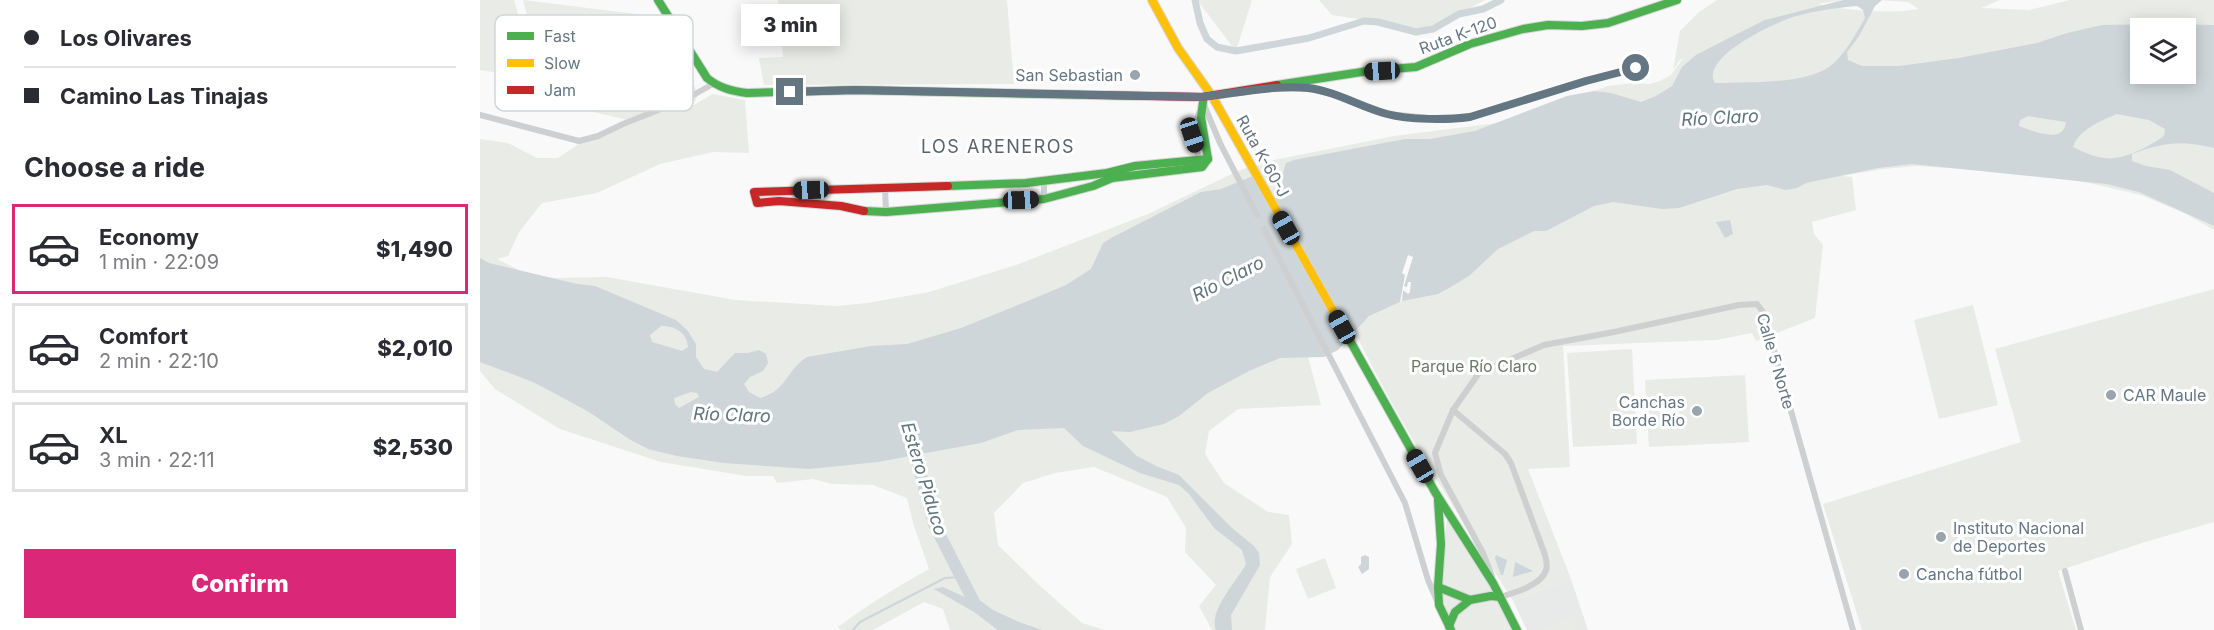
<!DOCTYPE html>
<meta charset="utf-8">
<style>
:root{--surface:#fff;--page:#f7f7f7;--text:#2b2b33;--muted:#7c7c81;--line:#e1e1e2;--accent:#db2777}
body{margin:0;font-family:Inter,sans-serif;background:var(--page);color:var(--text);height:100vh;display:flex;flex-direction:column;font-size:22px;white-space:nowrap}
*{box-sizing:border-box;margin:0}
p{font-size:20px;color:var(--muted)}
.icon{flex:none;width:33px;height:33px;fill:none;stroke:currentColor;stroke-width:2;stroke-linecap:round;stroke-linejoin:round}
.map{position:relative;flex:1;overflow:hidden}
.sheet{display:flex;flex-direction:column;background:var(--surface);width:480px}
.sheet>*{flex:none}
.guide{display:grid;align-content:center;height:132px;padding:0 24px;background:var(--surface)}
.fabs{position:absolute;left:1650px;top:18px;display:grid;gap:12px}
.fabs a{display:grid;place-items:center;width:66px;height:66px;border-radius:0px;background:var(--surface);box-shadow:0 3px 15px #0003;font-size:30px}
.end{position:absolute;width:27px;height:27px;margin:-14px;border:8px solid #657683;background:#fff;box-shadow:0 0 0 3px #fff}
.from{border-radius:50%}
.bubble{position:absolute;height:42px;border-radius:0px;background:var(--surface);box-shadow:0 3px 15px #0003;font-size:20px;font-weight:800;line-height:42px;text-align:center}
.car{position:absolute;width:18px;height:36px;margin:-18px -9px;border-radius:8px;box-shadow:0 0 4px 2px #0007;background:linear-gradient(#222 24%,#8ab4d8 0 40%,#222 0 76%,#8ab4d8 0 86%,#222 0)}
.guide b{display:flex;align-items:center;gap:21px;height:57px;font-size:22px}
.guide b+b{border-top:2px solid var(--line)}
.guide i{width:15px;height:15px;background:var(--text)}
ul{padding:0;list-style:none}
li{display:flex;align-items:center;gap:18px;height:90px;margin:0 12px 9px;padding:0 12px;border:3px solid var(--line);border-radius:0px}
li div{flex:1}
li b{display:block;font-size:22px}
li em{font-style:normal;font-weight:800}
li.active{border-color:var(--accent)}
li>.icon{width:54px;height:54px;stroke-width:1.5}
h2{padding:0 24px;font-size:27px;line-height:72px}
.cta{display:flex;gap:12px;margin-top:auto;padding:12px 24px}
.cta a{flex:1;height:69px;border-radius:0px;background:var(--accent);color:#fff;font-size:24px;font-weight:800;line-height:69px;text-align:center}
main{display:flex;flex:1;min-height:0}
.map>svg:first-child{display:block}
.built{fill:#e8e9e9}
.green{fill:#e8ebe6;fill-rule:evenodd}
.water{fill:#ced6d9;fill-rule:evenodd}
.pier{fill:#f9f9f9}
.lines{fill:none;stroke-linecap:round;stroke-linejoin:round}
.stream{stroke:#ced6d9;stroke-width:2}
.canal{stroke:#ced6d9;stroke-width:7}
.river{stroke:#ced6d9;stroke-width:12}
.fast-casing{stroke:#d5d6d7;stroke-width:10}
.slow-casing{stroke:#d5d6d7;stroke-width:10}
.jam-casing{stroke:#d5d6d7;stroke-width:10}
.street{stroke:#cecfd0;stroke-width:6}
.fast{stroke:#4caf50;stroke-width:8}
.slow{stroke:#ffc107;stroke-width:8}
.jam{stroke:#c62828;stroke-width:8}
.route{stroke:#657683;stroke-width:8}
.poi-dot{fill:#99a4ac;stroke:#fff;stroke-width:2}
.labels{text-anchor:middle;stroke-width:6;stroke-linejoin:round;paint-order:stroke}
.street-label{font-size:16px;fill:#657683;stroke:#fff}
.poi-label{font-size:16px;fill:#657683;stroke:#fff;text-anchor:start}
.park-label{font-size:16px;fill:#687a64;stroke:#fff}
.water-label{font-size:18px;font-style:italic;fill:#60757c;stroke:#fff}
.neighbourhood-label{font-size:18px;letter-spacing:1.5px;fill:#57646e;stroke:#fff}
.key{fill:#fff;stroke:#d1d6da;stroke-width:1.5}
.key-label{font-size:16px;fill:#657683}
</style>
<main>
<section class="sheet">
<div class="guide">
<b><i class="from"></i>Los Olivares</b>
<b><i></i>Camino Las Tinajas</b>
</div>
<h2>Choose a ride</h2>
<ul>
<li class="active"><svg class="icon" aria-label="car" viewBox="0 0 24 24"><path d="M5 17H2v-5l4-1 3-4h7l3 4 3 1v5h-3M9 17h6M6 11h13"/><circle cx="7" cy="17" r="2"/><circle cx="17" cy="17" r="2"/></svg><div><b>Economy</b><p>1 min · 22:09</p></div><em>$1,490</em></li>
<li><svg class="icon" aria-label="car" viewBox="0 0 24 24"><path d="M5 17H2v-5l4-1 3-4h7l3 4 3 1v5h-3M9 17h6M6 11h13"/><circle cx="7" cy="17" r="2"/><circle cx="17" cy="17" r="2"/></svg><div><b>Comfort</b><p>2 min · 22:10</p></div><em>$2,010</em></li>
<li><svg class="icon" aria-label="car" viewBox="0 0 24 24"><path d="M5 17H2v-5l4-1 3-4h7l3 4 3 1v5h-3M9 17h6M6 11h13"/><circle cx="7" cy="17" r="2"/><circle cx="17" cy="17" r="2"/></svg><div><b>XL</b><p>3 min · 22:11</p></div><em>$2,530</em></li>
</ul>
<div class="cta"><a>Confirm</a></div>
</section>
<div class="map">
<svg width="1734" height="630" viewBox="0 0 1734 630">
<rect width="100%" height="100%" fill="#f9f9f9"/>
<!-- built -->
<polygon class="built" points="1091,579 1108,630 1047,630 1033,601"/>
<!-- green -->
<g class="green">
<polygon points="0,0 34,0 57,79 0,70"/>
<path d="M43,0L172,16L219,94L212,106L233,94L265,100L269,153L233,152L180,164L117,193L62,203L39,232L28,256L17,259L49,275L75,278L127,277L255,300L357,306L387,303L449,292L536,265L668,214L760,170L794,160L914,136L1033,121L1128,86L1153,83L1170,84L1180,81L1191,75L1204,57L1199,61L1193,70L1200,31L1219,12L1237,0H1362L1338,4C1369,11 1407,14 1439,9L1428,2L1398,0H1520L1501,8L1549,10L1590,0H1734V230L1706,214L1661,195L1609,183L1547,173L1436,166L1403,169L1362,176L1372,177L1376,210L1332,222L1334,234L1343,245L1335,318L1276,341L1272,333L1236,340L1083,346L1090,467L1048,469L1091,579L1033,601C976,511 918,422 872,326L827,353L841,405L758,409L729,431L725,454L744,483L788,512L809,515L812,544L790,577L785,630H732L719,606L736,585L705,552L706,528L687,497L614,467L575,473L543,483L514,513L518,545L558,584L602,623L625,630H470L463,609L444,602L393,630H361L358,627C387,605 417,587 449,569L434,526L427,498L393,485L352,484L333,479L297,483L293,476H266L181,462L80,429L15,389L0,371V139L28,143L57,158H78L100,143L156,122L62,100L64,79ZM1660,28H1706V74H1660Z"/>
<polygon points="298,0 527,0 534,84 284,85 279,58 303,57"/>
<polygon points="717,0 772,0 756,51"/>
<polygon points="839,0 1005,0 979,14 936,32 898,22 852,15"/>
<polygon points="1734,289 1734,522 1665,542 1578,571 1596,630 1382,630 1343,504 1541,442 1515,349"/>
<polygon points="1493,305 1518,405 1459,419 1434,320"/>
<polygon points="1152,349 1157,444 1093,447 1087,353"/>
<polygon points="1265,375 1269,442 1169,447 1165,380"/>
<polygon points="967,518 1010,586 1033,630 974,630 965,612 960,591"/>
<polygon points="845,558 856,588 828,599 816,569"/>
<polygon points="1092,615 1099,630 1062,630"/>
</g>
<!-- water -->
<g class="water">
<path d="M1363,0H1402L1395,6L1379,36L1367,52L1368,60L1382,66H1419L1479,58L1557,43L1587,33L1622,25L1685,24L1734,25V148C1700,140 1685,142 1652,154V161L1666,166L1690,170L1734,193V226L1659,192L1627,184L1432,164L1398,168L1326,183L1317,188L1305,190L1287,185L1257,189L1199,208L1182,209L1133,202L1114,206L1066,231H1054L1018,249L989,276L969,288L958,294L922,301L889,316L858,350L844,357L800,358L769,371L728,393L699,416L684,424L650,432L631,431L657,456L676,466L699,475L752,528L774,546L779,553L780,565L751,615L752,630H736C728,611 757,581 766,564L762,550L734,528L709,494L699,485L660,473L603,446L584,428L538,430L501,443L446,453L398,462L329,469L244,463L197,456L168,449L149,439L109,412L74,393L53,382L0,362V258L9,263L97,284L115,286L196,320L208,331L216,344V357L224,369L237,372L255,353H268L279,350L286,354L288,363L283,371L270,377L264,384L269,392L280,398C308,390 306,370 327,357L391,346L427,344L481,328L555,298L586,285L611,269L623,243L631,238L721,192L741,189L773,176L790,200L803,196V173L806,163L814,160L925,139H950L995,131L1087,96L1114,91L1131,93L1161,102L1176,96L1192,86L1202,67L1216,55L1247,39L1285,20ZM1377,6L1383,10L1385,18C1376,34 1364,56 1349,67C1324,84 1274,82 1244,83H1235C1219,58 1294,23 1313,17C1332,11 1356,8 1377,6ZM1660,28H1706V74H1660ZM1637,114L1669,120L1685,129L1684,136C1670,146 1643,161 1625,158C1614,157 1603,152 1593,147C1598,130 1622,120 1637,114ZM1548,116L1586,122C1584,145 1552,131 1539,126L1540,120ZM181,326C195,326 207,332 208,347L202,351L172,342L170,335ZM211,392L217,393L219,397L199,408L195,404L194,398Z"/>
<polygon points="1250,220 1253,234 1245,238 1236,222"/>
<polygon points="885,555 889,557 889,569 882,574 878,567 881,564 881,557"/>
<polygon points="1016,555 1027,560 1023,575 1021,575 1015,558"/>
<polygon points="1035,562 1053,571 1033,577"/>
<polygon points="463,587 539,622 562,630 518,630 494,612 454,589"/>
</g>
<!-- pier -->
<polygon class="pier" points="928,255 933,257 924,286 927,287 928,282 931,282 930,292 928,294 923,290 922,301 920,302 925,275 922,273"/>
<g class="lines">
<!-- stream -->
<polyline class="stream" points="373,630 380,622 465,578 481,577"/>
<!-- canal -->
<polyline class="canal" points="715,0 720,23 727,39 737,47 756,51 829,38 884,21 898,22 936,32 953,29 979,14 1003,9 1021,0"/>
<!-- river -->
<polyline class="river" points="431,439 454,524 495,604 529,630"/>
<defs>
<g id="fast">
<path d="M178,0L227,78C239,88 252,91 267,93L375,90L611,95"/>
<polyline points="797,85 888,71 936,67 990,44 1043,29 1068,25 1102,26 1128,23 1197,0"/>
<polyline points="468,186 546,183 627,173 655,166 728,159"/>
<polyline points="384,211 406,212 564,199 613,186 632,178 722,167 728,159 721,117 723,102"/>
<polyline points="860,323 955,492 1013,583 1037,630"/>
<polyline points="958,500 961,544 958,587 959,605 971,630"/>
<polyline points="958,587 990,600 1011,596 1020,597"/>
<polyline points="969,626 975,612 990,600"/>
</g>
<polyline id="slow" points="672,0 698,48 732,96 860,323"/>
<g id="jam">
<polyline points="611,95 722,97 797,85"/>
<polyline points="384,211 361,206 299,201 277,203 274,192 468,186"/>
</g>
</defs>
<!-- fast casing -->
<use href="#fast" class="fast-casing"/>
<!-- slow casing -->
<use href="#slow" class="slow-casing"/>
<!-- jam casing -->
<use href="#jam" class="jam-casing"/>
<!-- street -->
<g class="street">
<polyline points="792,89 828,88 867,98 908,114 970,120 990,117 1106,80 1156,68"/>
<polyline points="724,105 740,143 777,215"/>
<polyline points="719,113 712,135 720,161"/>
<polyline points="0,115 99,141 118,136 143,124 206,99 233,84"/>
<polyline points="405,187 406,212"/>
<polyline points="564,199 564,181"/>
<polyline points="784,229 925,503 948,580 958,603"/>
<path d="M973,410L1025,454L1031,463L1065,555C1066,560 1068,565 1066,570C1062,585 1034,593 1020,597"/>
<polyline points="1585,571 1601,630"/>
<polyline points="1012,576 1003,553 961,475 955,453 973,410 999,373 1064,345 1134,332 1259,305 1277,304 1283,312 1373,630"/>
</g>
<!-- fast -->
<use href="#fast" class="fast"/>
<!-- slow -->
<use href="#slow" class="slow"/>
<!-- jam -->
<use href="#jam" class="jam"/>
</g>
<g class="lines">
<!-- route -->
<path class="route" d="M310,92L375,90L722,97C757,93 793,85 828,88C856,91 880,107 907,114C929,120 967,120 990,117L1106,81L1156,68"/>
</g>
<!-- markers -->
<g class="poi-dot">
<circle cx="655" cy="75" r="6"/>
<circle cx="1631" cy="395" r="6"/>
<circle cx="1217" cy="411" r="6"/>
<circle cx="1461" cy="537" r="6"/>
<circle cx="1424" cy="574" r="6"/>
</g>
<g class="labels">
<!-- street labels -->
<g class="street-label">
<text transform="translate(978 35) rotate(-20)" y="6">Ruta K-120</text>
<text transform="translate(783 156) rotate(61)" y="6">Ruta K-60-J</text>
<text transform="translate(1296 361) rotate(74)" y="6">Calle 5 Norte</text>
</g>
<!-- poi labels -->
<g class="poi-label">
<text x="643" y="81" text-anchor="end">San Sebastian</text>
<text x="1643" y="401">CAR Maule</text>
<text x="1205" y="408" text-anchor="end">Canchas<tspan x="1205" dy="18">Borde Río</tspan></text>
<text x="1473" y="534">Instituto Nacional<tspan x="1473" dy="18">de Deportes</tspan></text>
<text x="1436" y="580">Cancha fútbol</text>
</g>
<!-- park labels -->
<g class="park-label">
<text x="994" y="372">Parque Río Claro</text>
</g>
<!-- water labels -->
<g class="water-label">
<text transform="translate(1240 118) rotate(-3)" y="6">Río Claro</text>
<text transform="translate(748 279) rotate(-27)" y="6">Río Claro</text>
<text transform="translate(252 415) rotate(2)" y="6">Río Claro</text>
<text transform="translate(444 479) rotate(73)" y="6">Estero Piduco</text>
</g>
<!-- neighbourhood labels -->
<g class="neighbourhood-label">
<text x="518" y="153">LOS ARENEROS</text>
</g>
</g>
<!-- legend -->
<rect x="15" y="15" width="198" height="96" rx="9" class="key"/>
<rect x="27" y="32" width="27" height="8" fill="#4caf50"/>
<rect x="27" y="59" width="27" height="8" fill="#ffc107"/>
<rect x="27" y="86" width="27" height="8" fill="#c62828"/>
<g class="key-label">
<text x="64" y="42">Fast</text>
<text x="64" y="69">Slow</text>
<text x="64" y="96">Jam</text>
</g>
</svg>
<div class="fabs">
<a><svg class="icon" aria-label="layers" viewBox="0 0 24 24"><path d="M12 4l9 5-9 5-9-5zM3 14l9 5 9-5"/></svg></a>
</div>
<i class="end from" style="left:1156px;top:68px"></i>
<i class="end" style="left:310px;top:92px"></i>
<div class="bubble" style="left:261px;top:4px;width:99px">3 min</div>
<i class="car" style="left:902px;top:71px;rotate:267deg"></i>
<i class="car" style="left:712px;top:135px;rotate:162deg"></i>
<i class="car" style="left:331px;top:190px;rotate:268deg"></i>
<i class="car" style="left:541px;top:200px;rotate:88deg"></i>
<i class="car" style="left:806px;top:228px;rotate:331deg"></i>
<i class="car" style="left:862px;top:327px;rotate:331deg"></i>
<i class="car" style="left:940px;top:466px;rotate:330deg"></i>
</div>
</main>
